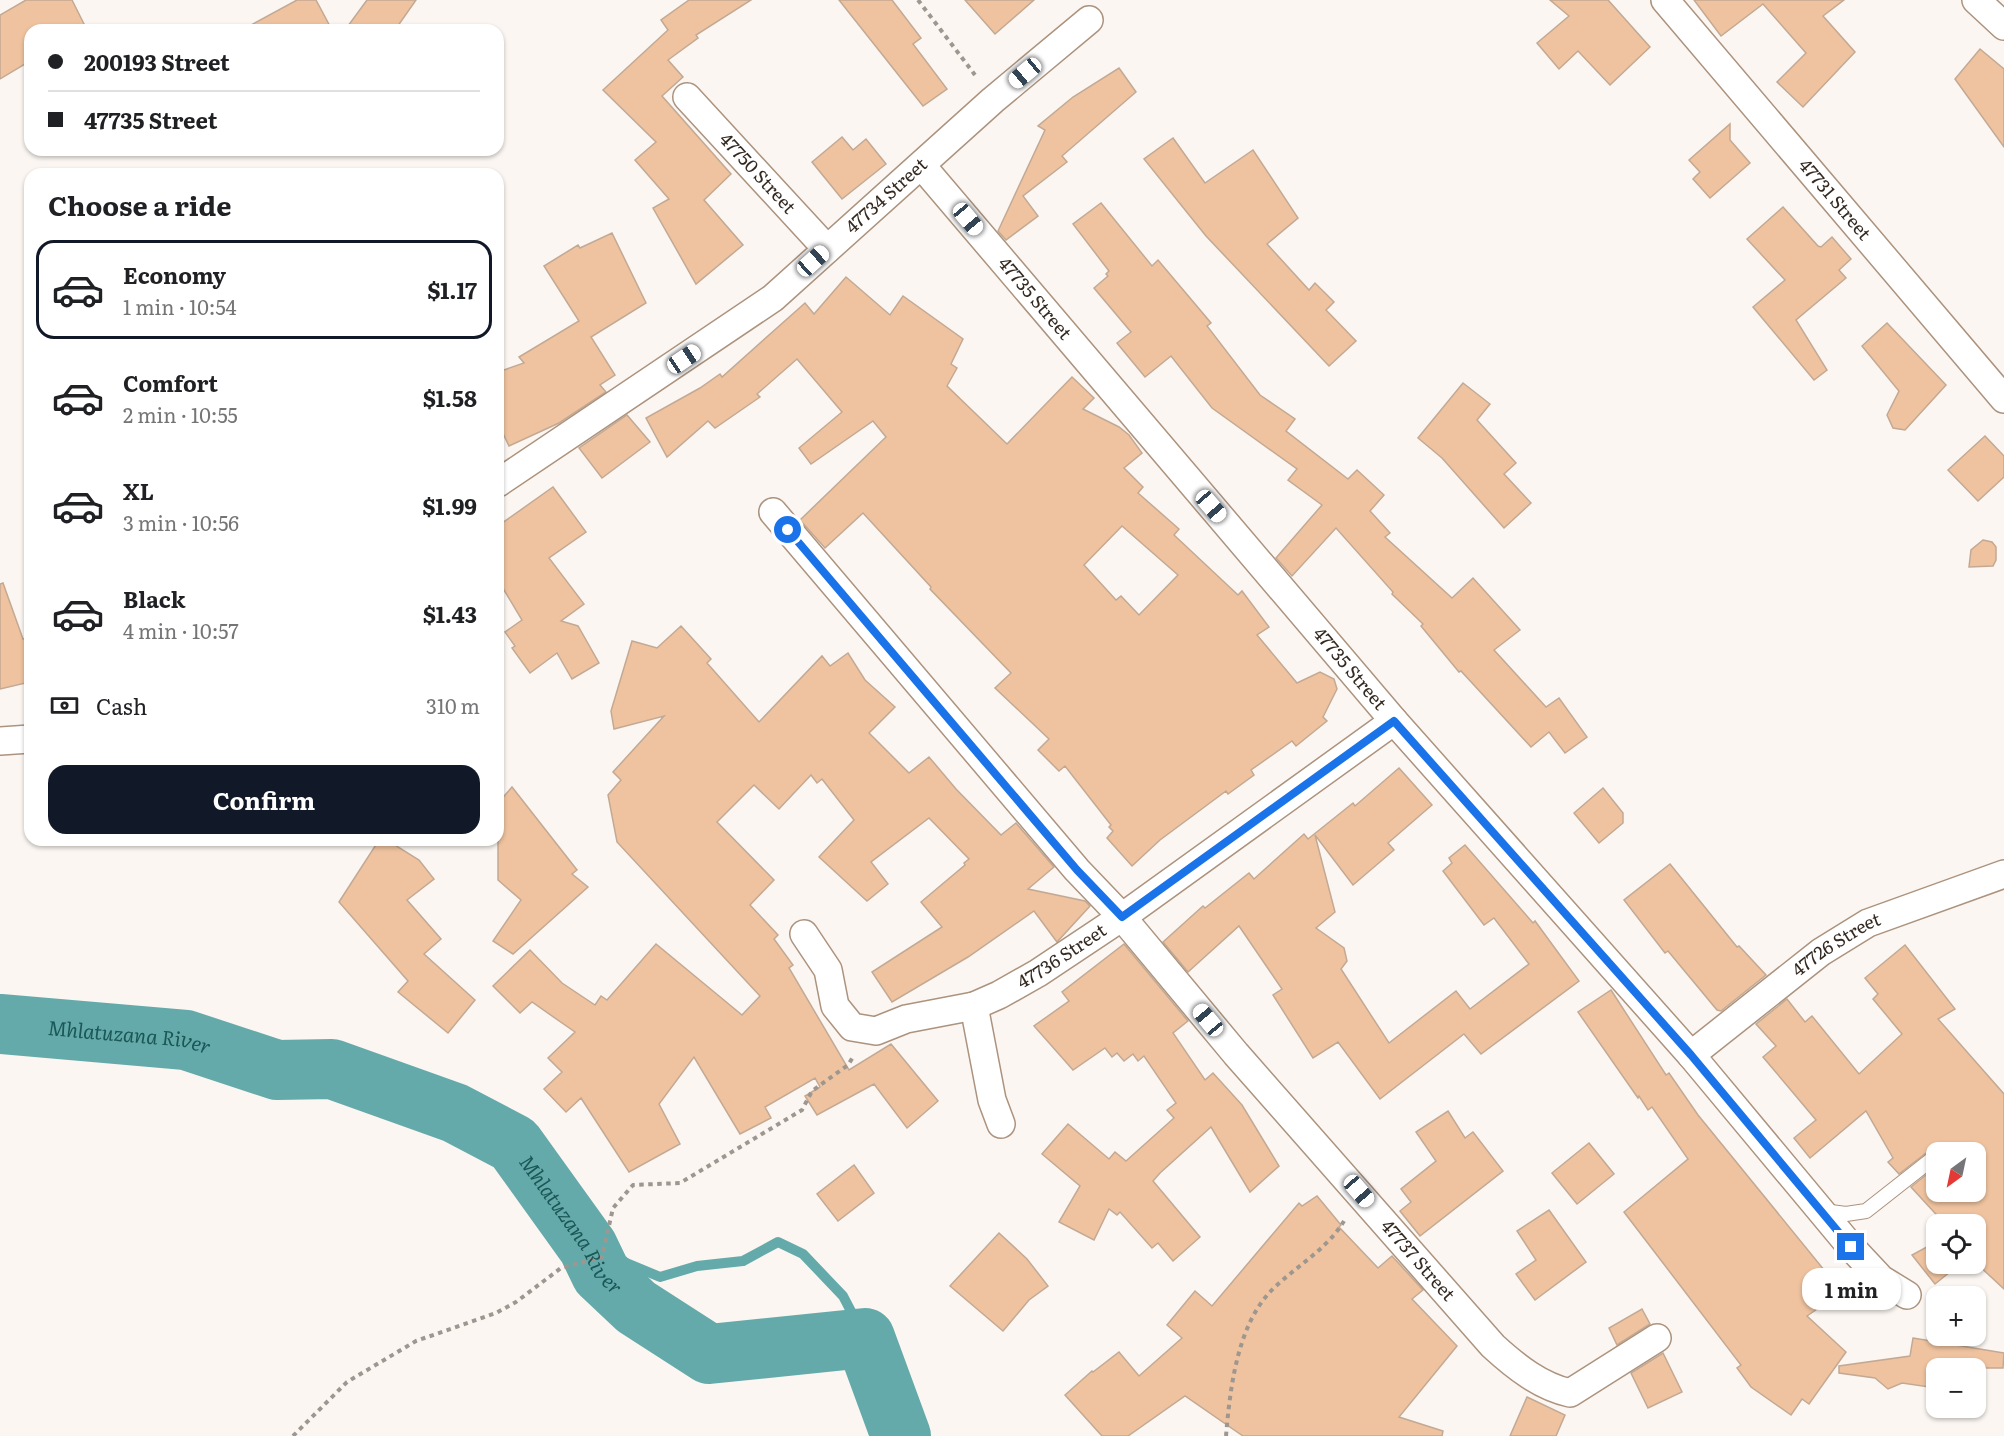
<!DOCTYPE html>
<meta charset="utf-8">
<style>
:root{--surface:#fff;--page:#f2f2f2;--text:#202124;--muted:#757577;--line:#e0e0e0;--accent:#111827}
body{margin:0;font-family:Literata,serif;background:var(--page);color:var(--text);height:100vh;display:flex;flex-direction:column;font-size:22px;white-space:nowrap}
*{box-sizing:border-box;margin:0}
p{font-size:20px;color:var(--muted)}
.icon{flex:none;width:33px;height:33px;fill:none;stroke:currentColor;stroke-width:2;stroke-linecap:round;stroke-linejoin:round}
.map{position:relative;flex:1;overflow:hidden}
.drawer{position:absolute;left:24px;top:168px;width:480px;height:678px;display:flex;flex-direction:column;background:var(--surface);border-radius:18px;box-shadow:0 2px 4px #0004}
.drawer>*{flex:none}
.top-card{position:absolute;left:24px;top:24px;width:480px;height:132px;border-radius:18px;box-shadow:0 2px 4px #0004;display:grid;align-content:center;height:132px;padding:0 24px;background:var(--surface)}
.needle{width:39px;rotate:213deg}
.buttons{position:absolute;left:1926px;top:1142px;display:grid;gap:12px}
.buttons a{display:grid;place-items:center;width:60px;height:60px;border-radius:12px;background:var(--surface);box-shadow:0 2px 4px #0004;font-size:30px}
.end{position:absolute;width:27px;height:27px;margin:-14px;border:8px solid #1a73e8;background:#fff;box-shadow:0 0 0 3px #fff}
.from{border-radius:50%}
.bubble{position:absolute;height:42px;border-radius:18px;background:var(--surface);box-shadow:0 2px 4px #0004;font-size:20px;font-weight:700;line-height:42px;text-align:center}
.car{position:absolute;width:18px;height:36px;margin:-18px -9px;border-radius:8px;box-shadow:0 0 4px 2px #0007;background:linear-gradient(#fff 24%,#345 0 40%,#fff 0 76%,#345 0 86%,#fff 0)}
.top-card b{display:flex;align-items:center;gap:21px;height:57px;font-size:22px}
.top-card b+b{border-top:2px solid var(--line)}
.top-card i{width:15px;height:15px;background:var(--text)}
ul{padding:0;list-style:none}
li{display:flex;align-items:center;gap:18px;height:99px;margin:0 12px 9px;padding:0 12px;border:3px solid transparent;border-radius:18px}
li div{flex:1}
li b{display:block;font-size:22px}
li em{font-style:normal;font-weight:700}
li.on{border-color:var(--accent)}
li>.icon{width:54px;height:54px;stroke-width:1.5}
h2{padding:0 24px;font-size:27px;line-height:72px}
.pay{display:flex;align-items:center;gap:15px;height:66px;padding:0 24px;font-size:22px}
.pay p{margin-inline-start:auto}
.primary-button{display:flex;gap:12px;margin-top:auto;padding:12px 24px}
.primary-button a{flex:1;height:69px;border-radius:18px;background:var(--accent);color:#fff;font-size:24px;font-weight:700;line-height:69px;text-align:center}
.map>svg:first-child{display:block}
.lines{fill:none;stroke-linecap:round;stroke-linejoin:round}
.stream{stroke:#65aaaa;stroke-width:10}
.river{stroke:#65aaaa;stroke-width:60}
.building{fill:#efc39f;stroke:#c3a994;stroke-width:1.5;fill-rule:evenodd}
.lane-casing{stroke:#ac937e;stroke-width:16}
.street-casing{stroke:#ac937e;stroke-width:30}
.path{stroke:#9e9790;stroke-width:4;stroke-dasharray:4.5 4.5;stroke-linecap:butt}
.lane{stroke:#fff;stroke-width:14}
.street{stroke:#fff;stroke-width:27}
.route{stroke:#1a73e8;stroke-width:8}
.labels{text-anchor:middle;stroke-width:6;stroke-linejoin:round;paint-order:stroke}
.street-label{font-size:18px;fill:#342a22;stroke:#fff}
.water-label{font-size:20px;font-style:italic;fill:#1b5757;stroke:#fff}
</style>
<div class="map">
<svg width="2004" height="1436" viewBox="0 0 2004 1436">
<rect width="100%" height="100%" fill="#fbf6f1"/>
<g class="lines">
<!-- stream -->
<polyline class="stream" points="588,1247 660,1277 697,1266 743,1261 778,1242 803,1254 843,1296 865,1338"/>
<!-- river -->
<path class="river" id="s1" d="M0,1024L186,1040L277,1070L332,1069L455,1113L514,1144L588,1247L601,1274L636,1307L709,1354L865,1338L901,1436"/>
</g>
<!-- building -->
<g class="building">
<polygon points="26,0 72,0 87,30 30,30 30,61 0,79 0,15"/>
<polygon points="297,0 316,0 332,30 242,30"/>
<polygon points="367,0 416,0 395,30 345,30"/>
<polygon points="689,0 751,0 696,35 698,38 668,60 683,77 662,96 731,174 704,200 743,245 696,284 653,208 669,199 635,160 656,142 603,90 668,30 661,20"/>
<polygon points="839,0 892,0 921,38 913,44 947,89 923,106"/>
<polygon points="965,0 1034,0 995,34"/>
<polygon points="1550,0 1608,0 1650,47 1610,85 1578,51 1559,69 1537,43 1569,16"/>
<polygon points="1694,0 1844,0 1823,16 1855,52 1803,107 1777,82 1806,53 1763,4 1721,36"/>
<polygon points="1980,49 2004,69 2004,147 1955,79"/>
<polygon points="1119,68 1136,92 1062,156 1067,162 1023,196 1038,216 1006,240 998,231 1045,130 1038,126 1073,97"/>
<polygon points="1730,124 1730,140 1750,163 1710,198 1693,179 1700,172 1689,160"/>
<polygon points="842,137 853,150 866,139 886,164 842,199 812,162"/>
<polygon points="1173,138 1205,183 1253,150 1298,218 1267,244 1309,290 1315,283 1334,302 1326,310 1356,341 1329,366 1206,236 1144,159"/>
<polygon points="1101,203 1152,266 1158,260 1211,323 1207,326 1260,395 1295,419 1286,431 1348,479 1357,470 1384,495 1370,511 1390,533 1385,537 1452,598 1473,578 1520,630 1494,650 1546,707 1559,698 1587,737 1565,753 1549,732 1531,747 1461,671 1459,672 1421,626 1423,624 1392,594 1393,592 1336,528 1292,576 1276,558 1322,505 1288,480 1297,469 1212,408 1171,356 1145,377 1117,343 1131,332 1094,288 1108,276 1106,274 1109,271 1073,224"/>
<polygon points="1783,207 1818,246 1821,247 1832,237 1851,259 1839,270 1846,278 1796,320 1827,370 1814,380 1753,307 1785,280 1747,239"/>
<polygon points="612,233 646,303 591,337 615,375 600,385 606,392 559,423 509,446 498,423 498,372 524,363 519,357 579,321 544,266 578,245 580,248"/>
<path d="M846,277L890,315L903,296L963,339L951,364L957,368L947,386L1007,444L1072,377L1094,398L1083,409L1119,427L1129,435L1142,453L1124,468L1143,487L1138,493L1179,529L1174,535L1238,595L1242,591L1269,627L1257,635L1297,683L1320,672L1334,679L1337,689L1323,717L1327,721L1296,746L1292,741L1251,770L1254,775L1228,794L1226,791L1160,840L1132,866L1107,838L1113,831L1109,827L1111,825L1065,766L1059,771L1038,750L1049,739L995,688L1011,673L930,589L931,587L863,513L825,548L800,520L886,437L873,421L811,464L799,448L842,412L797,359L757,394L760,397L715,428L708,421L667,457L646,418L700,388L720,374L722,377L805,303L814,314ZM1122,526L1178,575L1139,615L1121,596L1116,600L1084,565Z"/>
<polygon points="1887,323 1946,385 1905,430 1893,428 1887,415 1899,391 1862,346"/>
<polygon points="1463,383 1490,404 1477,420 1516,463 1504,474 1531,503 1504,528 1442,458 1418,438"/>
<polygon points="627,415 650,442 602,478 579,448"/>
<polygon points="1985,436 2004,456 2004,477 1978,501 1948,470"/>
<polygon points="553,487 586,532 549,558 584,604 561,621 578,626 599,663 572,679 557,653 530,673 512,648 515,646 505,632 522,620 498,580 498,526"/>
<polygon points="1983,540 1992,542 1996,547 1996,560 1993,566 1969,567 1971,550"/>
<polygon points="3,583 23,639 30,637 30,682 0,689 0,584"/>
<polygon points="681,626 711,659 707,663 759,722 822,656 830,666 848,653 865,680 895,707 869,733 909,773 929,757 956,789 1001,835 1016,823 1054,867 1028,889 1085,901 1090,906 1057,942 1034,911 968,957 892,1002 872,972 942,927 921,902 965,865 964,863 969,859 929,818 871,862 888,884 867,901 819,857 854,820 822,779 817,783 811,775 779,809 754,785 717,822 774,880 750,905 778,935 774,939 793,965 789,968 849,1070 891,1044 938,1101 907,1128 874,1084 817,1115 805,1096 820,1087 815,1078 765,1107 771,1118 740,1134 694,1057 659,1104 680,1144 629,1172 581,1098 566,1112 544,1089 562,1072 548,1058 575,1032 532,1002 520,1013 493,986 530,950 562,983 595,1005 601,996 607,1000 656,944 742,1015 760,996 617,842 608,795 621,780 613,772 664,716 614,729 611,711 632,641 657,648"/>
<polygon points="1399,768 1432,805 1388,843 1394,850 1353,885 1315,835 1335,912 1316,928 1344,948 1347,961 1341,969 1389,1043 1456,991 1470,1009 1529,964 1494,918 1484,925 1443,871 1452,863 1449,858 1465,845 1533,923 1535,921 1579,981 1481,1054 1464,1034 1380,1099 1338,1042 1313,1058 1273,995 1282,989 1239,926 1188,972 1163,942 1203,906 1205,908 1249,873 1254,879 1304,834 1308,839 1353,803 1355,806"/>
<polygon points="512,787 577,870 572,874 588,887 513,954 493,941 521,900 498,880 498,803"/>
<polygon points="1603,788 1623,813 1623,823 1599,843 1574,813"/>
<polygon points="379,840 387,840 419,860 434,879 407,900 441,939 424,954 475,1000 448,1033 398,992 408,981 339,902"/>
<polygon points="1670,864 1737,947 1739,946 1766,975 1721,1011 1717,1010 1668,951 1665,953 1624,900"/>
<polygon points="1124,944 1188,1021 1173,1033 1205,1080 1213,1073 1242,1105 1279,1166 1250,1192 1211,1127 1160,1173 1153,1181 1200,1237 1173,1261 1158,1243 1152,1248 1120,1212 1117,1215 1109,1209 1094,1240 1059,1222 1080,1186 1042,1154 1068,1124 1109,1159 1115,1152 1126,1161 1174,1118 1167,1110 1176,1103 1144,1056 1138,1061 1133,1054 1124,1061 1117,1053 1112,1057 1105,1048 1073,1070 1034,1026 1069,1001 1062,992"/>
<polygon points="1905,945 1955,1009 1938,1019 2004,1094 2004,1289 1976,1263 1976,1224 1945,1224 1911,1187 1936,1167 1936,1191 1976,1191 1976,1152 1944,1152 1934,1147 1899,1174 1888,1162 1893,1158 1866,1111 1810,1158 1794,1138 1816,1120 1763,1057 1776,1046 1756,1024 1787,999 1805,1022 1812,1016 1859,1074 1902,1034 1873,999 1878,994 1865,978"/>
<polygon points="1611,990 1666,1075 1669,1073 1698,1115 1842,1292 1807,1316 1846,1352 1809,1404 1802,1399 1791,1415 1751,1387 1737,1368 1741,1365 1624,1212 1688,1159 1652,1107 1648,1110 1639,1096 1638,1098 1578,1012"/>
<polygon points="1448,1111 1465,1138 1473,1132 1503,1171 1420,1236 1400,1211 1411,1202 1401,1189 1436,1161 1416,1132"/>
<polygon points="1589,1143 1614,1174 1577,1204 1552,1173"/>
<polygon points="854,1165 874,1193 838,1221 817,1194"/>
<polygon points="1317,1196 1341,1225 1339,1227 1378,1268 1392,1256 1423,1290 1412,1299 1457,1346 1399,1417 1443,1431 1442,1436 1243,1436 1185,1396 1128,1436 1102,1436 1065,1395 1092,1371 1093,1372 1119,1352 1139,1376 1182,1338 1167,1325 1195,1291 1212,1306 1299,1203 1302,1206"/>
<polygon points="1549,1210 1586,1262 1535,1300 1516,1274 1536,1260 1517,1231"/>
<polygon points="999,1233 1027,1259 1048,1286 1029,1300 1003,1331 950,1286"/>
<polygon points="1936,1242 1936,1263 1961,1263 1935,1284 1912,1255"/>
<polygon points="1642,1309 1650,1324 1617,1345 1609,1328"/>
<polygon points="1913,1338 2004,1353 2003,1368 1936,1368 1936,1388 1902,1383 1888,1389 1875,1378 1839,1373 1839,1366 1910,1356"/>
<polygon points="1663,1353 1682,1392 1648,1408 1631,1373"/>
<polygon points="1527,1397 1565,1415 1556,1436 1510,1436"/>
</g>
<g class="lines">
<defs>
<polyline id="lane" points="1823,1211 1846,1214 1866,1211 1936,1156"/>
<g id="street">
<path id="s2" d="M1665,0L2004,399"/>
<polyline points="1976,0 2004,26"/>
<path id="s3" d="M687,97L827,249"/>
<path id="s4" d="M922,166L1394,721L1691,1055L1851,1247L1881,1279L1907,1295"/>
<path id="s5" d="M498,483L773,298L993,100L1089,20"/>
<path id="s6" d="M773,512L1077,870L1122,917L1236,1054L1493,1346C1516,1367 1540,1386 1570,1393L1657,1338"/>
<polyline points="0,741 30,739"/>
<path id="s7" d="M804,934L828,970L835,1006L852,1027L876,1031L906,1019L974,1006L999,995L1038,973L1122,917L1394,721"/>
<polyline points="974,1006 992,1100 1001,1124"/>
<path id="s8" d="M1691,1055L1821,952L1868,923L2004,874"/>
</g>
</defs>
<!-- lane casing -->
<use href="#lane" class="lane-casing"/>
<!-- street casing -->
<use href="#street" class="street-casing"/>
<!-- path -->
<g class="path">
<polyline points="918,0 975,75"/>
<polyline points="293,1436 347,1382 416,1341 496,1313 516,1302 561,1268 602,1257 613,1208 633,1185 680,1183 802,1110 812,1091 848,1065 853,1057"/>
<path d="M1226,1436C1230,1389 1237,1327 1270,1292C1294,1267 1326,1251 1344,1221"/>
</g>
<!-- lane -->
<use href="#lane" class="lane"/>
<!-- street -->
<use href="#street" class="street"/>
</g>
<g class="lines">
<!-- route -->
<polyline class="route" points="788,530 1077,870 1122,917 1394,721 1691,1055 1851,1247"/>
</g>
<g class="labels">
<!-- street labels -->
<g class="street-label">
<text dy="6" stroke="none"><textPath href="#s3" startOffset="104">47750 Street</textPath></text>
<text dy="6" stroke="none"><textPath href="#s5" startOffset="484">47734 Street</textPath></text>
<text dy="6" stroke="none"><textPath href="#s2" startOffset="262">47731 Street</textPath></text>
<text dy="6" stroke="none"><textPath href="#s4" startOffset="174">47735 Street</textPath></text>
<text dy="6" stroke="none"><textPath href="#s4" startOffset="660">47735 Street</textPath></text>
<text dy="6" stroke="none"><textPath href="#s8" startOffset="183">47726 Street</textPath></text>
<text dy="6" stroke="none"><textPath href="#s7" startOffset="334">47736 Street</textPath></text>
<text dy="6" stroke="none"><textPath href="#s6" startOffset="988">47737 Street</textPath></text>
</g>
<!-- water labels -->
<g class="water-label">
<text dy="7" stroke="none"><textPath href="#s1" startOffset="130">Mhlatuzana River</textPath></text>
<text dy="7" stroke="none"><textPath href="#s1" startOffset="634">Mhlatuzana River</textPath></text>
</g>
</g>
</svg>
<div class="buttons">
<a><svg class="needle" viewBox="-14 -14 28 28"><path d="M0-13l5 13h-10z" fill="#e53935"/><path d="M0 13l5-13h-10z" fill="#757577"/></svg></a>
<a><svg class="icon" aria-label="locate" viewBox="0 0 24 24"><circle cx="12" cy="12" r="6"/><path d="M12 2v4M12 18v4M2 12h4M18 12h4"/></svg></a>
<a>+</a>
<a>−</a>
</div>
<i class="end from" style="left:788px;top:530px"></i>
<i class="end" style="left:1851px;top:1247px"></i>
<div class="bubble" style="left:1802px;top:1268px;width:99px">1 min</div>
<i class="car" style="left:1025px;top:73px;rotate:230deg"></i>
<i class="car" style="left:968px;top:219px;rotate:140deg"></i>
<i class="car" style="left:813px;top:261px;rotate:48deg"></i>
<i class="car" style="left:684px;top:359px;rotate:56deg"></i>
<i class="car" style="left:1211px;top:506px;rotate:139deg"></i>
<i class="car" style="left:1208px;top:1020px;rotate:320deg"></i>
<i class="car" style="left:1359px;top:1191px;rotate:139deg"></i>
<div class="top-card">
<b><i class="from"></i>200193 Street</b>
<b><i></i>47735 Street</b>
</div>
<section class="drawer">
<h2>Choose a ride</h2>
<ul>
<li class="on"><svg class="icon" aria-label="car" viewBox="0 0 24 24"><path d="M5 17H2v-5l4-1 3-4h7l3 4 3 1v5h-3M9 17h6M6 11h13"/><circle cx="7" cy="17" r="2"/><circle cx="17" cy="17" r="2"/></svg><div><b>Economy</b><p>1 min · 10:54</p></div><em>$1.17</em></li>
<li><svg class="icon" aria-label="car" viewBox="0 0 24 24"><path d="M5 17H2v-5l4-1 3-4h7l3 4 3 1v5h-3M9 17h6M6 11h13"/><circle cx="7" cy="17" r="2"/><circle cx="17" cy="17" r="2"/></svg><div><b>Comfort</b><p>2 min · 10:55</p></div><em>$1.58</em></li>
<li><svg class="icon" aria-label="car" viewBox="0 0 24 24"><path d="M5 17H2v-5l4-1 3-4h7l3 4 3 1v5h-3M9 17h6M6 11h13"/><circle cx="7" cy="17" r="2"/><circle cx="17" cy="17" r="2"/></svg><div><b>XL</b><p>3 min · 10:56</p></div><em>$1.99</em></li>
<li><svg class="icon" aria-label="car" viewBox="0 0 24 24"><path d="M5 17H2v-5l4-1 3-4h7l3 4 3 1v5h-3M9 17h6M6 11h13"/><circle cx="7" cy="17" r="2"/><circle cx="17" cy="17" r="2"/></svg><div><b>Black</b><p>4 min · 10:57</p></div><em>$1.43</em></li>
</ul>
<div class="pay"><svg class="icon" aria-label="cash" viewBox="0 0 24 24"><path d="M3 7h18v10H3z"/><circle cx="12" cy="12" r="2"/></svg>Cash<p>310 m</p></div>
<div class="primary-button"><a>Confirm</a></div>
</section>
</div>
